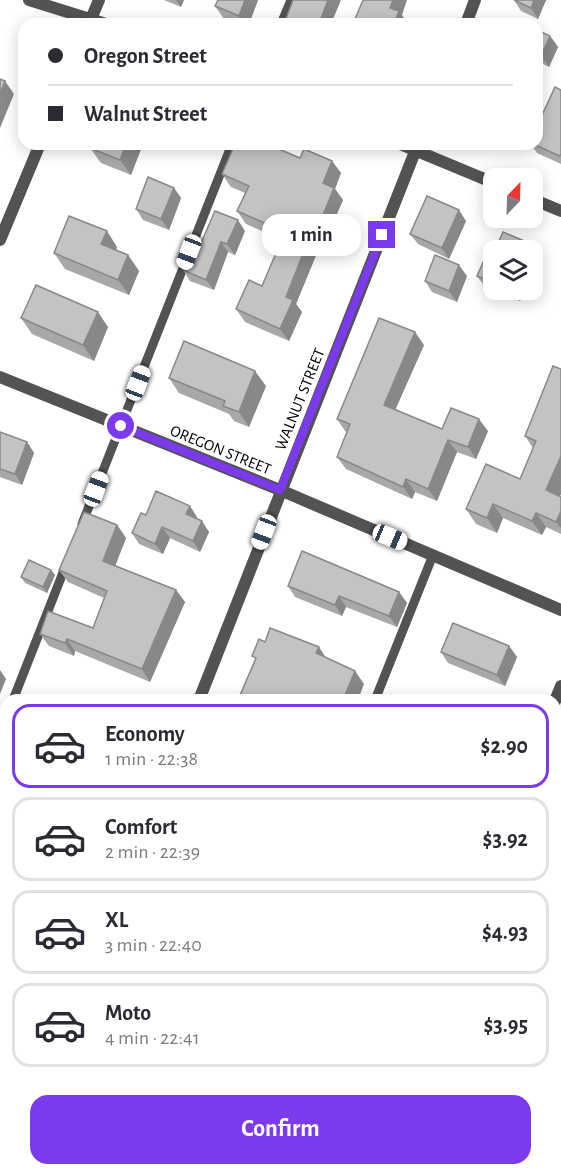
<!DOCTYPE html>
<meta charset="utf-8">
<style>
:root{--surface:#fff;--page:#f7f7f7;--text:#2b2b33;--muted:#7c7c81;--line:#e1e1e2;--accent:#7c3aed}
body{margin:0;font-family:"Alegreya Sans",sans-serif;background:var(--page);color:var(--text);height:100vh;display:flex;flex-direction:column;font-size:22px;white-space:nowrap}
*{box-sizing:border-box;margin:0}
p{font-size:20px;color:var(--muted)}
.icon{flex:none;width:33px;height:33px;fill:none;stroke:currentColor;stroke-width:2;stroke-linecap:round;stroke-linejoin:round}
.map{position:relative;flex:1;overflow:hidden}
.drawer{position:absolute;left:0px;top:694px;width:561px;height:482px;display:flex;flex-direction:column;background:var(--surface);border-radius:18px 18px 0 0;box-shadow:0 3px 15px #0003}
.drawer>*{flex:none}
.banner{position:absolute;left:18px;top:18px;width:525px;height:132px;border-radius:18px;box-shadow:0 3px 15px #0003;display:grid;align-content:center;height:132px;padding:0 30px;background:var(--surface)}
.needle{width:39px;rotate:23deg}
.controls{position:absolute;left:483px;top:168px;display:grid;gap:12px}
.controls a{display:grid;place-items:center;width:60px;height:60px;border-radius:12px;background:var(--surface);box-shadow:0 3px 15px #0003;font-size:30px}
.end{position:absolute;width:27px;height:27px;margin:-14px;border:8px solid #7c3aed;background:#fff;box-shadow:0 0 0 3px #fff}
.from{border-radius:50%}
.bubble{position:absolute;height:42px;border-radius:18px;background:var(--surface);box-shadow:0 3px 15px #0003;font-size:20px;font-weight:700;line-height:42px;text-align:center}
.car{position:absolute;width:18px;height:36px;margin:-18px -9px;border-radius:8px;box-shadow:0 0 4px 2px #0007;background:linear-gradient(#fff 24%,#345 0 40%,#fff 0 76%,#345 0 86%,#fff 0)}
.banner b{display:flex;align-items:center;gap:21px;height:57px;font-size:22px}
.banner b+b{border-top:2px solid var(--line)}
.banner i{width:15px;height:15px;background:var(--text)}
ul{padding:10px 0 0;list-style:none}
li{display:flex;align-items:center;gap:18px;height:84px;margin:0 12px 9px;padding:0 18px;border:3px solid var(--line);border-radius:18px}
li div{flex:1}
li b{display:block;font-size:22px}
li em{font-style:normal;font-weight:700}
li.current{border-color:var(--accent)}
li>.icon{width:54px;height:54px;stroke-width:1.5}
.cta{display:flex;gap:12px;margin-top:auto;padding:12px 30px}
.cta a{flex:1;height:69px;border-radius:18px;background:var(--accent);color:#fff;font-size:24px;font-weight:700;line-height:69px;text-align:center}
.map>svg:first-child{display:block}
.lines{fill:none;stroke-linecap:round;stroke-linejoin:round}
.lane{stroke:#535353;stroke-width:9}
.street{stroke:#535353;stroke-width:12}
.wall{fill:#a8a8a8}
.shaded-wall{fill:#888}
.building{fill:#c3c3c3;stroke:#888;stroke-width:1.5}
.route{stroke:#7c3aed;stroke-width:8}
.labels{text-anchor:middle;stroke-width:4.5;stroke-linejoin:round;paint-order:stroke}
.street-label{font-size:16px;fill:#000;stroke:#fff}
</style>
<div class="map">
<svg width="561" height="1175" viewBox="0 0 561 1175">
<rect width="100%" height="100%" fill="#fff"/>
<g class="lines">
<!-- lane -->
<g class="lane">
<polyline points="281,24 291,0"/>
<polyline points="82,524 232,144"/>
<polyline points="13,700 66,565"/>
<polyline points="375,700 433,555"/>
<polyline points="0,735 6,719"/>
<polyline points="555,1142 561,1128"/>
<polyline points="541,1175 543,1170"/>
</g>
<!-- street -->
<g class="street">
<polyline points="29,0 106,24"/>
<polyline points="89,24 99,0"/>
<polyline points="466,24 475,0"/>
<polyline points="400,144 494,183"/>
<polyline points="532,199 561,211"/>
<polyline points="0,240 40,144"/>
<polyline points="0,377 280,490 561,610"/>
<polyline points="199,700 418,144"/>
<polyline points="555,701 561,686"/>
<polyline points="0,779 6,782"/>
<polyline points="555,1012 561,1014"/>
<polyline points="11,1175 13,1170"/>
<polyline points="368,1175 370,1170"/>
</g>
</g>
<!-- wall -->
<g class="wall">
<polygon points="164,0 184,0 181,7"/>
<polygon points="218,0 258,0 249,24 238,24 224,19 215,6"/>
<polygon points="514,0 546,0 538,19 521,11"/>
<polygon points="537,30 550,36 558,47 549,67 537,61"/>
<polygon points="561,90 561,164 537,153 531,144 537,144"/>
<polygon points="92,144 143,144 131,175 101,163 90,148"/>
<polygon points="300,158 332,161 341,173 335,189 343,200 329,232 326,231 296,304 302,312 289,341 245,322 236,309 262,286 282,240 246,224 237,211 245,193 231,187 222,174"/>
<polygon points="174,188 181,198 169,230 143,220 136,209"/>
<polygon points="466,221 449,259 418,244 410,234"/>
<polygon points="245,231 235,255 228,252 214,290 190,281 183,270 198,250"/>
<polygon points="117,247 116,250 128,255 139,271 129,295 65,269 54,253"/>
<polygon points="494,255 494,290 525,290 520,301 485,287 477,276 491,261"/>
<polygon points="467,276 457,302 432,292 425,281"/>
<polygon points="21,318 108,327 94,361 32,334"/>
<polygon points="424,345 395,410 442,429 488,431 476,459 457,452 437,501 415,492 412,499 346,469 337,457 347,432 345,431 337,419"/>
<polygon points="561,369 561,494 560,496 561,497 561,534 546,527 542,535 503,518 497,533 476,524 466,509 520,479 533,448 525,436"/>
<polygon points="169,378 266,386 249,427 234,421 229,414 179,393"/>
<polygon points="0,432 27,442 34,453 22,485 0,477"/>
<polygon points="146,515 197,517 196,519 209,532 200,552 170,538 163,554 139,544 132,533"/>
<polygon points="117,525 126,538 115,566 176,590 185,602 150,682 75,651 74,656 49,646 40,634 93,628 104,598 68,582 59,570"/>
<polygon points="51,570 55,575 47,593 25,583 21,577"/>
<polygon points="288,586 399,592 407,603 397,627 346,607 342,616 295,597"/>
<polygon points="509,646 517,657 505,686 448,663 441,652"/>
<polygon points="555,830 561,832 561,949 555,947"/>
<polygon points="555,1069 561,1071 561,1118 555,1116"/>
<polygon points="496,1170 530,1170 528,1175 505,1175 498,1172"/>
</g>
<!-- shaded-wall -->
<g class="shaded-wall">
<polygon points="176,0 184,0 181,7"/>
<polygon points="245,0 258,0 249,24 245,24 239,16"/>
<polygon points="328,0 341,0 331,24 319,24"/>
<polygon points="393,0 407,0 402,15 408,24 394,24 390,8"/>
<polygon points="534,0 546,0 538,19 531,8"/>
<polygon points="550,36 558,47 549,67 541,56"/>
<polygon points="5,81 14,94 0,128 0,94"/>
<polygon points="126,144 143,144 131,175 120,160"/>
<polygon points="332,161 341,173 335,189 343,200 329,232 321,220 323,183"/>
<polygon points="174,188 181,198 169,230 161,219"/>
<polygon points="459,210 466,221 449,259 442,248"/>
<polygon points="317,218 326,231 296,304 302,312 289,341 280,329 286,297"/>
<polygon points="238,220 245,231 235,255 227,244"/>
<polygon points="107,231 117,247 112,260 101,244"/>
<polygon points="221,242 228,252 214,290 206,280"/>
<polygon points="531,244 539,255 532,270 532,250 528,250"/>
<polygon points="128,255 139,271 129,295 118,280"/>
<polygon points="459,265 467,276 457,302 449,291"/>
<polygon points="512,290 525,290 520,301"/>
<polygon points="98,312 108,327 94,361 83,345"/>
<polygon points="415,332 424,345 392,417 384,405"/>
<polygon points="255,371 266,386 249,427 239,412"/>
<polygon points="479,419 488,431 476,459 468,447"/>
<polygon points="448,440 457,452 437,501 428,489"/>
<polygon points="27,442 34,453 22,485 15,474"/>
<polygon points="561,456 561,494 556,504 546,490"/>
<polygon points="406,479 415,492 412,499 403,487"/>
<polygon points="493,504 503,518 497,533 487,518"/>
<polygon points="190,506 197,517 194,525 186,514"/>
<polygon points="561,511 561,528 556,522"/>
<polygon points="536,513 546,527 542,535 532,521"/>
<polygon points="202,521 209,532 200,552 193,541"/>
<polygon points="117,525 126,538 112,574 103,561"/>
<polygon points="162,527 170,538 163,554 155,544"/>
<polygon points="51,570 55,575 47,593 43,587"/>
<polygon points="176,590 185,602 150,682 142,669"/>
<polygon points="399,592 407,603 397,627 389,616"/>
<polygon points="339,596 346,607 342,616 335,605"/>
<polygon points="67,639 75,651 74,656 65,643"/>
<polygon points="509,646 517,657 505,686 497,675"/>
<polygon points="319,647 328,661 316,653"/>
<polygon points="0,670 6,679 0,694"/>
<polygon points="355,671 364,684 358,700 343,700"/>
<polygon points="6,997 6,1026 1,1038 0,1036 0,1011"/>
<polygon points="171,1170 179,1170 181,1174 180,1175 170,1171"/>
<polygon points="518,1170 530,1170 528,1175 518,1175 517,1173"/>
</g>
<!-- building -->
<g class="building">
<polygon points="218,0 245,0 239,16 215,6"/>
<polygon points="293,0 328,0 319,24 284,24"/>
<polygon points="363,0 393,0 390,8 399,11 394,24 353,24"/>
<polygon points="514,0 534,0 531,8"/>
<polygon points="537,30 550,36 541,56 537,54"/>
<polygon points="0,79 5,81 0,94"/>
<polygon points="555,87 561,90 561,154 560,156 533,144 537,144 537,126"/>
<polygon points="92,144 126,144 120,160 90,148"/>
<polygon points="235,144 267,144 300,158 304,149 332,161 323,183 334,188 321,220 317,218 286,297 293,300 280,329 236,309 249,280 262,286 285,232 237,211 249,186 222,174"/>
<polygon points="148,177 174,188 161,219 136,209"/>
<polygon points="427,196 459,210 442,248 410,234"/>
<polygon points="215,211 238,220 227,244 221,242 206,280 183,270 191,247 198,250"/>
<polygon points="69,216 107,231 101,244 128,255 118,280 54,253"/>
<polygon points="503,232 531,244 528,250 495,250"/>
<polygon points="435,255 459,265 449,291 425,281"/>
<polygon points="494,255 494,283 477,276 485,258 491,261"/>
<polygon points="36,285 98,312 83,345 21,318"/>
<polygon points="379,318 415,332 384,405 442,429 451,408 479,419 468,447 448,440 428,489 406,479 403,487 337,457 350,424 337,419"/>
<polygon points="184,341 255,371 239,412 223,406 225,401 169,378"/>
<polygon points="553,366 561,369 561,456 546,490 561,497 561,511 556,522 536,513 532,521 493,504 487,518 466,509 486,464 520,479 536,441 525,436"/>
<polygon points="0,432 27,442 15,474 0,469"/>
<polygon points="156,491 190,506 186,514 202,521 193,541 162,527 155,544 132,533 141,513 146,515"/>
<polygon points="84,512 117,525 103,561 176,590 142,669 67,639 65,643 40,634 48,611 93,628 107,591 59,570"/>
<polygon points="302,551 399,592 389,616 339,596 335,605 288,586"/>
<polygon points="29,560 51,570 43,587 21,577"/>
<polygon points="453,623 509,646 497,675 441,652"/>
<polygon points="270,628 319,647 316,653 355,671 343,700 238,700 256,658 252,656 259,639 265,642"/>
<polygon points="555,830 561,832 561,935 555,933"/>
<polygon points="0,833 6,835 6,997 0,1011 0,916 2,910 0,909"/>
<polygon points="555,1069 561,1071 561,1110 555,1108"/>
<polygon points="45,1170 48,1170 60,1175 43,1175"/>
<polygon points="140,1170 171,1170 170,1171 179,1175 138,1175"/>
<polygon points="257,1170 274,1170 286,1175 255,1175"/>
<polygon points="408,1170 434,1170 446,1175 405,1175"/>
<polygon points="509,1170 518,1170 517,1173"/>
</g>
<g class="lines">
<!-- route -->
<polyline class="route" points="121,426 280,490 382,235"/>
</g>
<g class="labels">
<!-- street labels -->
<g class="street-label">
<text transform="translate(299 399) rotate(-68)" y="6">WALNUT STREET</text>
<text transform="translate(221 449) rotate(22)" y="6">OREGON STREET</text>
</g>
</g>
</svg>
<div class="controls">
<a><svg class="needle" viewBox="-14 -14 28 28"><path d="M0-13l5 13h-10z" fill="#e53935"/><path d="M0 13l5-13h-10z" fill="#7c7c81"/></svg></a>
<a><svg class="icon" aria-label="layers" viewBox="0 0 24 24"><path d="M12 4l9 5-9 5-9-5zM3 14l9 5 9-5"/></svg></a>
</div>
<i class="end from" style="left:121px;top:426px"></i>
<i class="end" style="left:382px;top:235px"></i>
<div class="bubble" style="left:262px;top:214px;width:99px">1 min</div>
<i class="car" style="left:189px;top:252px;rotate:201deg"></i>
<i class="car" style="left:138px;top:383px;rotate:21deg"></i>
<i class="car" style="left:96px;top:489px;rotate:21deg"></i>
<i class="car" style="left:264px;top:532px;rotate:201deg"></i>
<i class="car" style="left:390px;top:537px;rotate:113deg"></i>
<div class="banner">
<b><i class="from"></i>Oregon Street</b>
<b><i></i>Walnut Street</b>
</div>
<section class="drawer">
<ul>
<li class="current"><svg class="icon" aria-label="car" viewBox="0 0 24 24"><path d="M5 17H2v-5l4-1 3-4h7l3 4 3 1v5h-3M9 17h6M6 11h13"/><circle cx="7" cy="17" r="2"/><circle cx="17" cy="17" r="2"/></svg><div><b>Economy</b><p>1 min · 22:38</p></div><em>$2.90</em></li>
<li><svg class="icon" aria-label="car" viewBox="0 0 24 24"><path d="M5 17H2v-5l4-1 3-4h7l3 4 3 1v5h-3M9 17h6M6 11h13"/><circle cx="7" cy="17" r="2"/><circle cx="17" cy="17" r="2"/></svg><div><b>Comfort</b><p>2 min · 22:39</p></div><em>$3.92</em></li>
<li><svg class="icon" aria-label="car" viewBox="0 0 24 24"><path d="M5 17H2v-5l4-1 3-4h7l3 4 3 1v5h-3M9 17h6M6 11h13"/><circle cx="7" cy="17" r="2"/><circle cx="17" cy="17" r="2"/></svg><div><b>XL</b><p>3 min · 22:40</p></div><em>$4.93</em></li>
<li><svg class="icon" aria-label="car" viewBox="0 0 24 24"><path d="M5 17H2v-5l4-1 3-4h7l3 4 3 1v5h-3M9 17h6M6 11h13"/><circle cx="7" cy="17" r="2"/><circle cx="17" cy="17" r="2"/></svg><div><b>Moto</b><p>4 min · 22:41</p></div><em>$3.95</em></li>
</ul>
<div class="cta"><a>Confirm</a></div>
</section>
</div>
